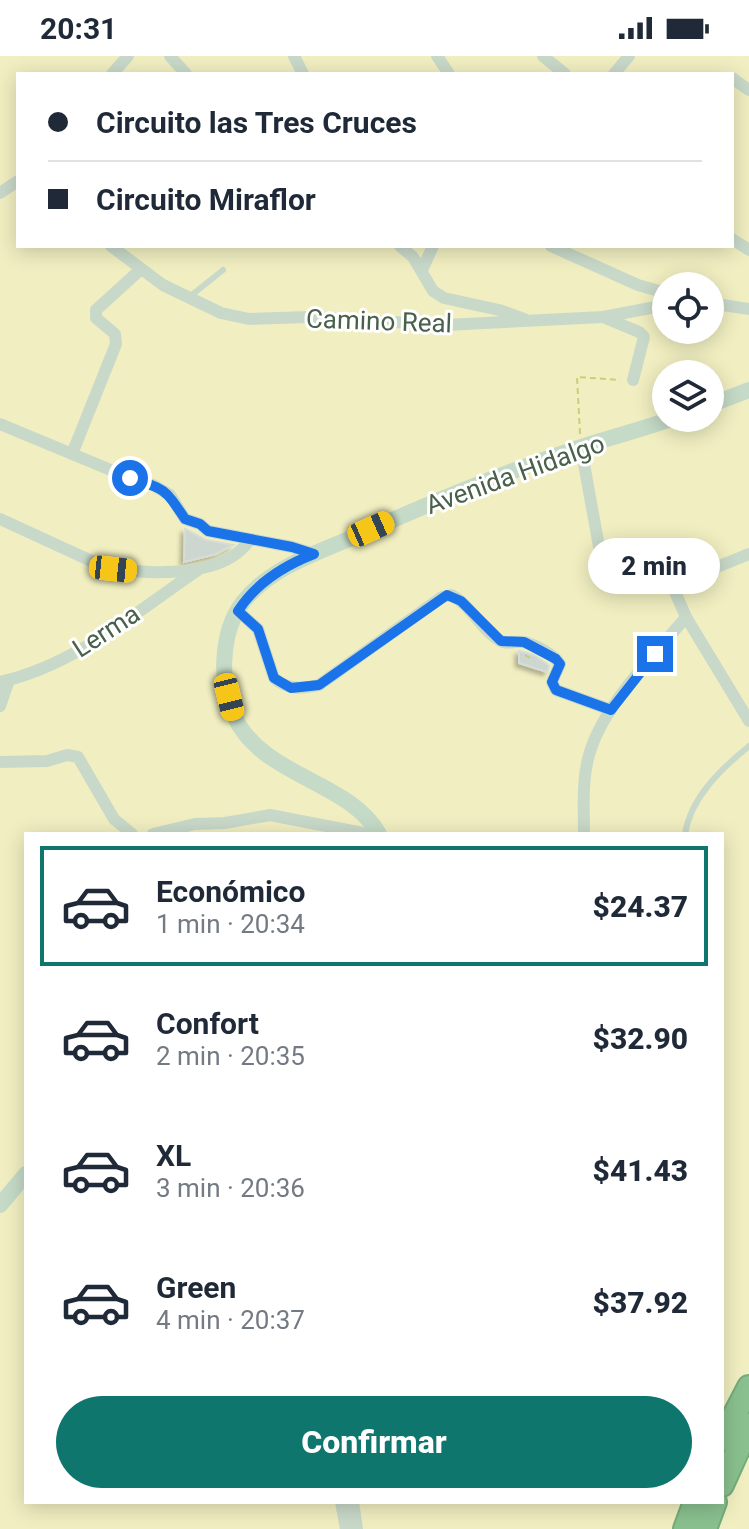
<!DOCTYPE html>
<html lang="es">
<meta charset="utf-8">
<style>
:root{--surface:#fff;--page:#f6f6f7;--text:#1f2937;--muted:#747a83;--line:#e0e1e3;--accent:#0f766e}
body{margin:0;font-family:Roboto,sans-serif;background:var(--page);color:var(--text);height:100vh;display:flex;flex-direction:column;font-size:30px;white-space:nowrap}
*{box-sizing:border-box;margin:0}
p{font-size:26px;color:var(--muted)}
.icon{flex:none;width:44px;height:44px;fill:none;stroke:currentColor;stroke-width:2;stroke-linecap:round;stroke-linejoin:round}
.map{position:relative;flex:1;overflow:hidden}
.drawer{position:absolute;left:24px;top:776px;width:700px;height:672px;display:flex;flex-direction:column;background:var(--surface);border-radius:0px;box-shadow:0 4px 20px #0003}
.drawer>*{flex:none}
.guide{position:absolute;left:16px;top:16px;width:718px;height:176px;border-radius:0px;box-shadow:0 4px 20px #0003;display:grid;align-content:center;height:176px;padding:0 32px;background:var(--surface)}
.tools{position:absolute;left:652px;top:216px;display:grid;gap:16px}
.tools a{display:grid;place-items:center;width:72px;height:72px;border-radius:50%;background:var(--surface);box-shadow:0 4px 20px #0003;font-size:40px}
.end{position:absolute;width:36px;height:36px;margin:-18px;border:10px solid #1a73e8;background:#fff;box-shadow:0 0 0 4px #fff}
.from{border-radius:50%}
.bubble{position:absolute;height:56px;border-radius:28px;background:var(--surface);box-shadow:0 4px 20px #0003;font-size:26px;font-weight:800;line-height:56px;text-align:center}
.car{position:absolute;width:24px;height:48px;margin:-24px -12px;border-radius:10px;box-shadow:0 0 6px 2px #0007;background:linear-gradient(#f5c518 24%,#345 0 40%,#f5c518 0 76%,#345 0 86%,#f5c518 0)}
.guide b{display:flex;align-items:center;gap:28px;height:76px;font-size:30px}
.guide b+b{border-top:2px solid var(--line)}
.guide i{width:20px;height:20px;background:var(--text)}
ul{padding:14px 0 0;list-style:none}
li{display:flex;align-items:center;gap:24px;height:120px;margin:0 16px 12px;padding:0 16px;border:4px solid transparent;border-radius:0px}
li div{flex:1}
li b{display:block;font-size:30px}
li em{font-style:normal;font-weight:800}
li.current{border-color:var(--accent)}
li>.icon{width:72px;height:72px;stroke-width:1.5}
.action{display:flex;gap:16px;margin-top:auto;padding:16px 32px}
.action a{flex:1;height:92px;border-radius:48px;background:var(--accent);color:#fff;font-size:32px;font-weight:800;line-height:92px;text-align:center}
.status{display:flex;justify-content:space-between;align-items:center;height:56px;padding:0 40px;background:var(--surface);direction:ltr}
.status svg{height:22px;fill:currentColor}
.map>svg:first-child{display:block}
.green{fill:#f1efc1;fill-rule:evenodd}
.building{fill:#ced6d0;stroke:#d6ddd8;stroke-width:2;filter:url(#shadow)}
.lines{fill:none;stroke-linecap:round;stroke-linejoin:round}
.motorway-casing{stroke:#75ac7b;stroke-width:26}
.path{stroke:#c7cf78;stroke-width:2;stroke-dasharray:6 4;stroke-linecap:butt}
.service{stroke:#c9d9c9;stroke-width:6}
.minor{stroke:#c9d9c9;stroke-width:12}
.secondary{stroke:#c5dac7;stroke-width:16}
.motorway{stroke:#8ac08f;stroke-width:22}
.route{stroke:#1a73e8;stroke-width:10}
.labels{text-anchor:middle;stroke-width:6;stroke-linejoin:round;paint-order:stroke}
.street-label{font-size:26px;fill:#49604a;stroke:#fff}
</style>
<div class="status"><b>20:31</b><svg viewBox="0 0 49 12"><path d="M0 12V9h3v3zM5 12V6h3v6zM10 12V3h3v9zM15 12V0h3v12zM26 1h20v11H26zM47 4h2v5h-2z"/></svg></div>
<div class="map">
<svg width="749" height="1473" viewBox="0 0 749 1473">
<defs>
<filter id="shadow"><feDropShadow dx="-3.5" dy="3.5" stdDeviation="2" flood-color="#0004"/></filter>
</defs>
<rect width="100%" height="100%" fill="#f3f2f4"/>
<!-- green -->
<path class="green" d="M0,0H749V1473H0ZM18,18H732V190H18ZM666,230H710V274H666ZM666,318H710V362H666ZM26,778H722V1446H26Z"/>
<!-- building -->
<g class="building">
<polygon points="185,473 206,484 233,489 216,498 184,506"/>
<polygon points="519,595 534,599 547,608 549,610 547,616 519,607"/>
</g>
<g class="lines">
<defs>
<g id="motorway">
<polyline points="722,1383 749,1331"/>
<polyline points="722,1429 749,1369"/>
<polyline points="685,1473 695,1446"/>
<polyline points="705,1473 715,1446"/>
</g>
</defs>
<!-- motorway casing -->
<use href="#motorway" class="motorway-casing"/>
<!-- path -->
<g class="path">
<polyline points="580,378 577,321 620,324"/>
<polyline points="525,599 533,604"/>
</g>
<!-- service -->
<g class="service">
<polyline points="188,242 223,214"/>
<path d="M685,778C691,741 721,713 749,690"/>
</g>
<!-- minor -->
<g class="minor">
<polyline points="170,0 186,18"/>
<polyline points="294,0 303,18"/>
<polyline points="437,0 449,18"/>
<polyline points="543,0 565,18"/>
<polyline points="112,18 128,0"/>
<polyline points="614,18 629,0"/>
<polyline points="732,22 749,34"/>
<polyline points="0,137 18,125"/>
<polyline points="732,183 749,194"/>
<polyline points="111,190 163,229 221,257 249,263 309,261 446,269 603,261 666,249"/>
<polyline points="400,190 413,201 433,235 444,242 499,254 524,263"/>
<polyline points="551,190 638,229 666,237"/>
<polyline points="422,214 433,190"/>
<polyline points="710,247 749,253"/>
<polyline points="603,261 639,276 644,281 633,324"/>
<polyline points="0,368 130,422 153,429 170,439 185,463 200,468 208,475 292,491 314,498"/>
<polyline points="581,391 601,502 620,515 672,529 686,561 749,665"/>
<polyline points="72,398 116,288 115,278 96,262 96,254 140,214"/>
<path d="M0,463L98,508C133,519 201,521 233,500C240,496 246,489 251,483"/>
<polyline points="672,529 749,498"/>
<path d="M238,555L258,573L274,622C288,634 301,633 319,629L442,541L451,539C472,549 483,578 503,586C510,588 516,585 522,586C534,587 554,599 560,608L552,626L556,634L611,654"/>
<path d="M0,626C74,610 136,556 198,514"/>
<polyline points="0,650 9,624"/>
<polyline points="0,706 47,705 67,699 78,701 114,763 132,778"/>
<polyline points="153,778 195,768 225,767 270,759 368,778"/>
<path d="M584,778C584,754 582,727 588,703C600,652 653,601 686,561"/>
<polyline points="341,1446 346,1473"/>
<polyline points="353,1446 357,1473"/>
</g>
<!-- secondary -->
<g class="secondary">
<polyline points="710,349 749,334"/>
<path d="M379,778C349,725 264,721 235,662C219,630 220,576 243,546C271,511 317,497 356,480C430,447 505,416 581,391C612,381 643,373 674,362"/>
<polyline points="0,1149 26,1118"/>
</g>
<!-- motorway -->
<use href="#motorway" class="motorway"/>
</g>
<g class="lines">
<!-- route -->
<path class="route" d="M130,422C166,433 165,433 185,463L200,468L208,475L292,491L314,498C283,510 256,527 238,555L258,573L274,622L291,632L319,629L447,539L461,545L501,585L524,586L556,603L560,608L552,626L556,634L611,654L655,598"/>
</g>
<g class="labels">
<!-- street labels -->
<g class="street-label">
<text transform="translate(379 265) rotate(2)" y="9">Camino Real</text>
<text transform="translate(515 418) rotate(-20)" y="9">Avenida Hidalgo</text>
<text transform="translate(106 575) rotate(-33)" y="9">Lerma</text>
</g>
</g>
</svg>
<div class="tools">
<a><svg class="icon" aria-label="locate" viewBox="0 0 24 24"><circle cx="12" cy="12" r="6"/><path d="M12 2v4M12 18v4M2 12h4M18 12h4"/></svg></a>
<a><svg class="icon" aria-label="layers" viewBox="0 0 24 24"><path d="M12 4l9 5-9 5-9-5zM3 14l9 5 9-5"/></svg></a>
</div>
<i class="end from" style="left:130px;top:422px"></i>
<i class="end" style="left:655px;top:598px"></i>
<div class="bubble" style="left:588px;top:482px;width:132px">2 min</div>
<i class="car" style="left:371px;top:473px;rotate:66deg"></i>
<i class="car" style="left:113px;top:513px;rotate:96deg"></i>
<i class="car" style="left:229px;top:641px;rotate:166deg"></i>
<div class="guide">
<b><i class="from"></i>Circuito las Tres Cruces</b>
<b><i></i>Circuito Miraflor</b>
</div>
<section class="drawer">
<ul>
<li class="current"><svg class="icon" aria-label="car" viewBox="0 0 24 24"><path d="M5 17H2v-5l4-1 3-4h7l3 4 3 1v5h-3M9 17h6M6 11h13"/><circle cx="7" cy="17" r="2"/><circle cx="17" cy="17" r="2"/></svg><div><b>Económico</b><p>1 min · 20:34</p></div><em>$24.37</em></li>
<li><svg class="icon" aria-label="car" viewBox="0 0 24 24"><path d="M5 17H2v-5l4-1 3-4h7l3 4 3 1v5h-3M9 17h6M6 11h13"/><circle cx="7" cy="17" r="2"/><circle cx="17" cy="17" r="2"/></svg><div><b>Confort</b><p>2 min · 20:35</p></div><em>$32.90</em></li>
<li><svg class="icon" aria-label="car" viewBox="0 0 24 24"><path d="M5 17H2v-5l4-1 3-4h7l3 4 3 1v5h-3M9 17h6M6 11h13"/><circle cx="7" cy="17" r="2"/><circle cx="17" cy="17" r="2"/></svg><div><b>XL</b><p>3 min · 20:36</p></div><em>$41.43</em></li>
<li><svg class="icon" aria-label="car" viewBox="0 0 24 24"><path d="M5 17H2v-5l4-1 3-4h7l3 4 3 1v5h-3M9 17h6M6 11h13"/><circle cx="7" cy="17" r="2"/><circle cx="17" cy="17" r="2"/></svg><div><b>Green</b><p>4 min · 20:37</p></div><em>$37.92</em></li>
</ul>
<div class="action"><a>Confirmar</a></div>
</section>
</div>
